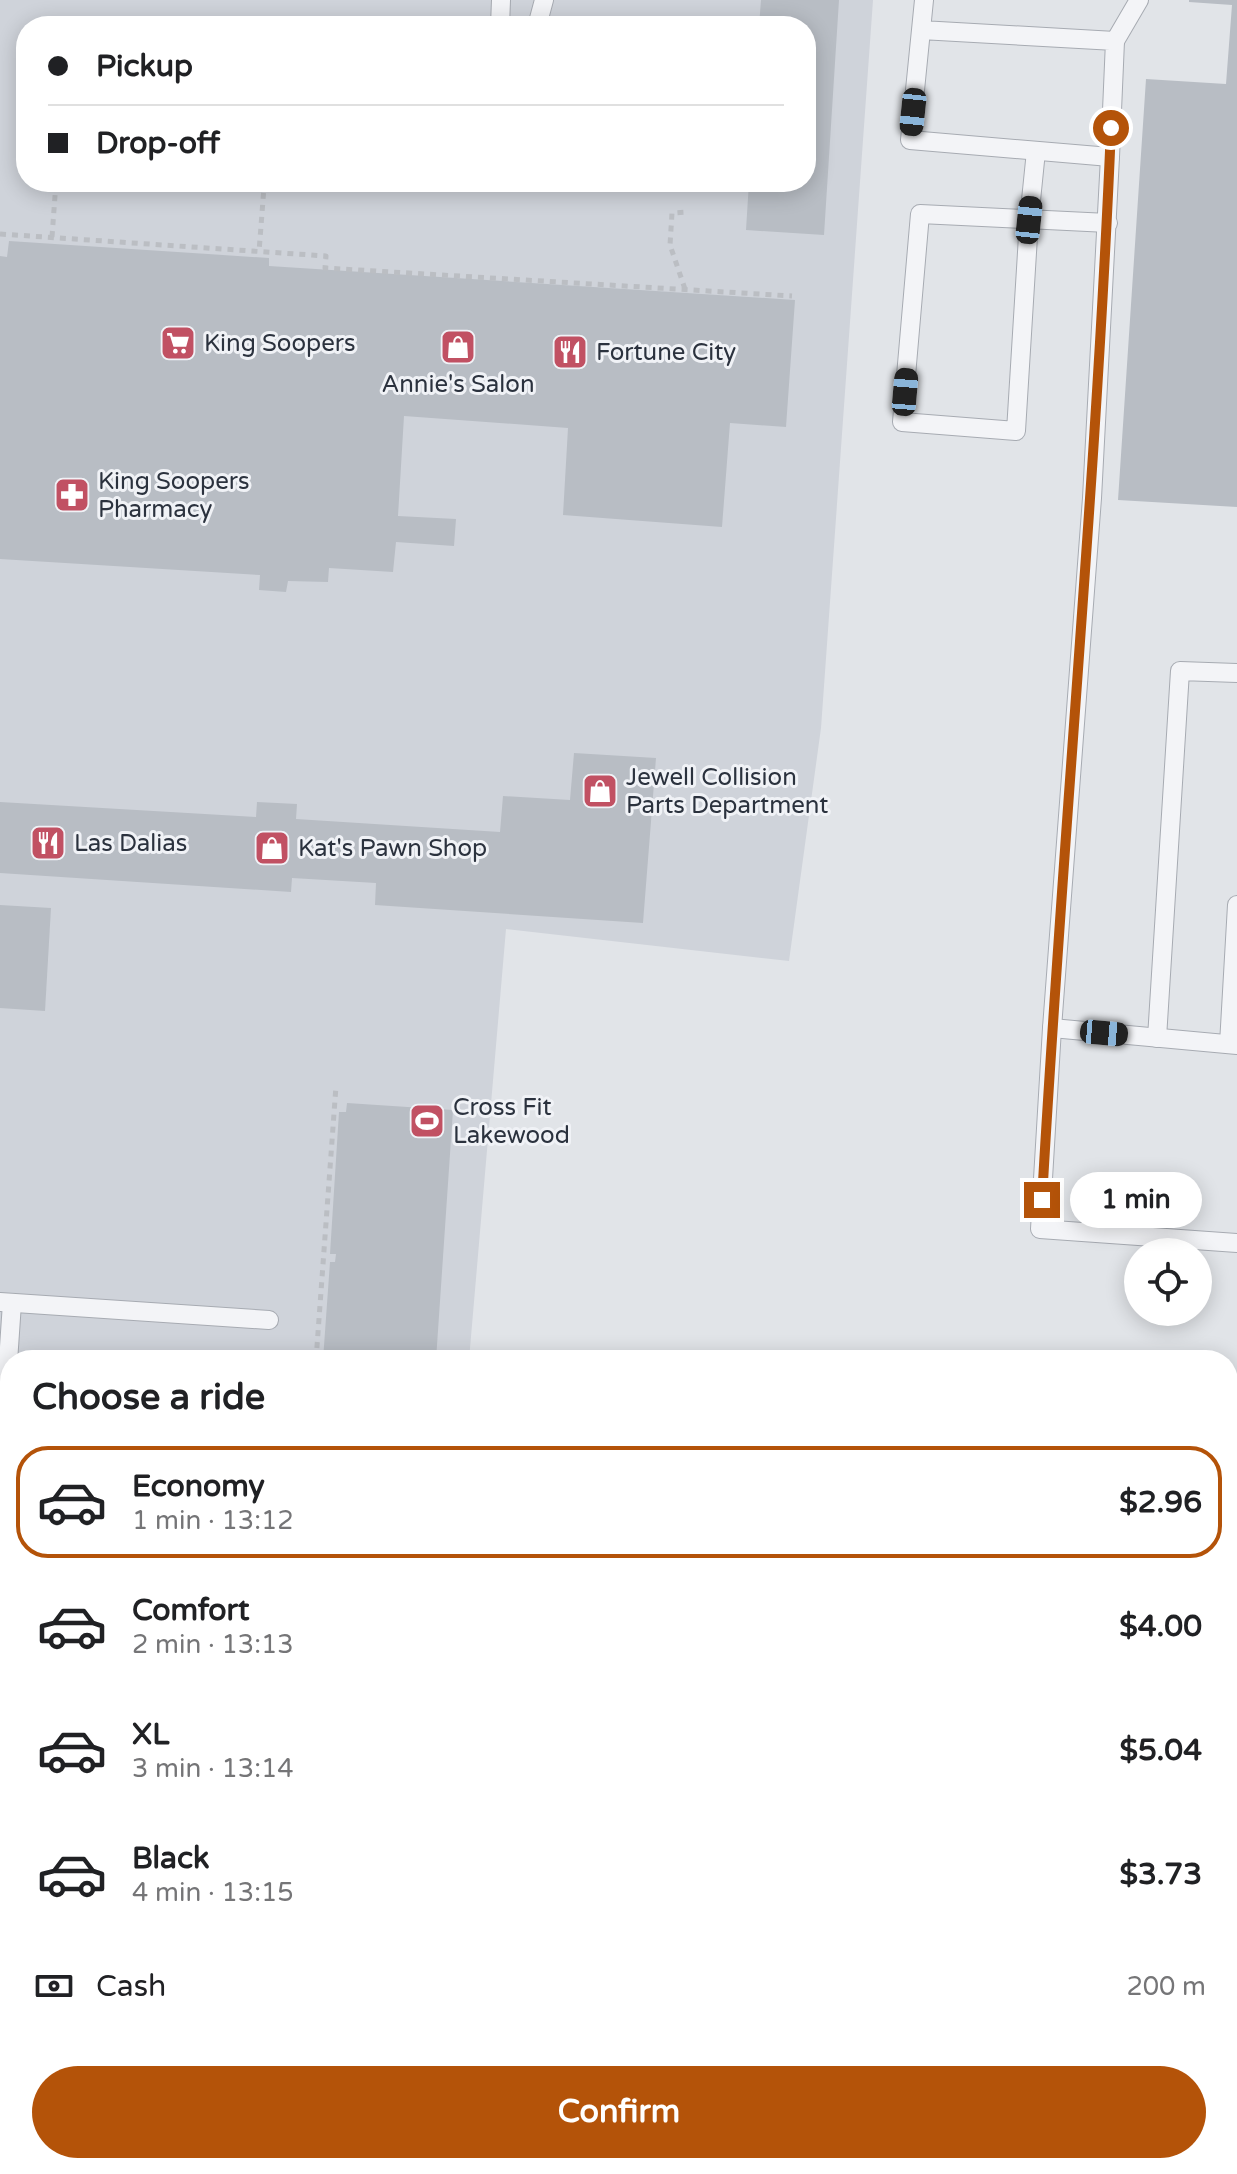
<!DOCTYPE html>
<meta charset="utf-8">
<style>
:root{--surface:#fff;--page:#f2f2f2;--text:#202124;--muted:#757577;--line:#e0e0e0;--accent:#b45309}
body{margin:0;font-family:"Varela Round",sans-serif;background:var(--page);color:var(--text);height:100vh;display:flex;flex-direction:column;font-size:30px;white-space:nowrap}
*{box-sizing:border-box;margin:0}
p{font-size:26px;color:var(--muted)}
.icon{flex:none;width:44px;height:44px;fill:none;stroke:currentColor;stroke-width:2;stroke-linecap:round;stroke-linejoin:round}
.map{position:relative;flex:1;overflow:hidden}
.drawer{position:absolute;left:0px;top:1350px;width:1238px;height:824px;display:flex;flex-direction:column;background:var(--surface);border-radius:32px 32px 0 0;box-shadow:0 4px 20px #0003}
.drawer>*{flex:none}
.top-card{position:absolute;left:16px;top:16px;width:800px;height:176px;border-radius:32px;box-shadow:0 4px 20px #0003;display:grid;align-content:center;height:176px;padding:0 32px;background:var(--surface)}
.buttons{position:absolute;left:1124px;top:1238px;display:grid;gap:16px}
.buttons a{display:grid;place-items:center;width:88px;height:88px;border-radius:50%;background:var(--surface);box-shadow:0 4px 20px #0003;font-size:40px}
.end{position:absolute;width:36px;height:36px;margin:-18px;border:10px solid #b45309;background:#fff;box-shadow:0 0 0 4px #fff}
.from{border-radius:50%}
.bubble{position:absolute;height:56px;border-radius:28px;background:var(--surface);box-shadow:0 4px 20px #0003;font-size:26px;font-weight:700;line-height:56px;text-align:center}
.car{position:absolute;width:24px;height:48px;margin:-24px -12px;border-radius:10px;box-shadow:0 0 6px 2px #0007;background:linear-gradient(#222 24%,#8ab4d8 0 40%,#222 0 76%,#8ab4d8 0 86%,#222 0)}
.top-card b{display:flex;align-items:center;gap:28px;height:76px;font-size:30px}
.top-card b+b{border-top:2px solid var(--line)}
.top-card i{width:20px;height:20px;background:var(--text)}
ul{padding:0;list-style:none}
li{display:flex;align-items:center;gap:24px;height:112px;margin:0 16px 12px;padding:0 16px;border:4px solid transparent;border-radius:32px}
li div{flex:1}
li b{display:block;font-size:30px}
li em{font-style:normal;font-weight:700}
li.active{border-color:var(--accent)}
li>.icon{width:72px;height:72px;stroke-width:1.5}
h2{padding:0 32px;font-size:36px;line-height:96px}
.pay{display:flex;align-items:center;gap:20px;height:88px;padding:0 32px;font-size:30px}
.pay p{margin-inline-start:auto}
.action{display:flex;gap:16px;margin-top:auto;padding:16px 32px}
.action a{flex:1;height:92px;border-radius:48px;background:var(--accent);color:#fff;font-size:32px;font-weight:700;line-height:92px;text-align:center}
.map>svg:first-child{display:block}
.built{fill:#cfd3da;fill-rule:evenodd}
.building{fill:#b8bdc4}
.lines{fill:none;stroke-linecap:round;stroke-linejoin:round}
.service-casing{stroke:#a7abb2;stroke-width:20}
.minor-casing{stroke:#a7abb2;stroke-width:38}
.path{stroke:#bbbec3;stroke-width:5;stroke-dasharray:6 6;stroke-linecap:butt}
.service{stroke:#f3f4f7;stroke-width:18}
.minor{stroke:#f3f4f7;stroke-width:36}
.route{stroke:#b45309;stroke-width:10}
.labels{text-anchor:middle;stroke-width:6;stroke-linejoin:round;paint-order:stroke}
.poi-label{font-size:24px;fill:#2b323e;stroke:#f0f2f6;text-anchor:start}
</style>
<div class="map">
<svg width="1237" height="2174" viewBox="0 0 1237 2174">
<rect width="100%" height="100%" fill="#e1e4e8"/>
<!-- built -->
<path class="built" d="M0,0H873L821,728L789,961L506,929L469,1360H10V1663L0,1662ZM26,26H806V182H26Z"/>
<!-- building -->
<g class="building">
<polygon points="761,0 839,0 824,235 746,230 749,182 806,182 806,26 759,26"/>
<polygon points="1189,0 1237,0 1237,507 1118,500 1146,79 1226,84 1232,5 1189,2"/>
<polygon points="9,241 269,258 269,266 795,300 786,427 730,423 722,527 563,515 568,428 404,416 398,516 456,519 454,546 396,542 393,572 329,568 328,582 288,581 286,592 259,590 260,575 0,559 0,256 7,257"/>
<polygon points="574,753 656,758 643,923 375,905 376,883 292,878 291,892 0,873 0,802 256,817 257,802 297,804 296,819 500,832 503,796 570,800"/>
<polygon points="0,905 51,908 45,1011 0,1008"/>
<polygon points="347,1103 453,1110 436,1360 323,1360 330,1262 335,1262 336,1254 330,1254 339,1112 346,1112"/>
<polygon points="1228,1470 1237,1470 1237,1520 1228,1519"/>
<polygon points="1230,1687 1237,1687 1237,1737 1228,1736"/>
<polygon points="325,2164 372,2164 385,2166 384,2174 323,2174"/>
<polygon points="458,2164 674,2164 673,2174 457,2174"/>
<polygon points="1057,2164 1109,2164 1108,2174 1057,2174"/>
</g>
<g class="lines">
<defs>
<g id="service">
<polyline points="500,26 501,0"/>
<polyline points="537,26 544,0"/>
<polyline points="921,30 1115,41 1110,157 910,140 924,0"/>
<polyline points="1115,41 1139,0"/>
<polyline points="1036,151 1029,220 1016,431 902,422 920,214 1108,223"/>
<polyline points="1110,157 1092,498 1052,1028 1040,1229 1237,1243"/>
<polyline points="1052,1028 1237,1045"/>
<polyline points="1157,1038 1180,671 1237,673"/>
<polyline points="1229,1044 1237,905"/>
<polyline points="0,1302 269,1320"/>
<polyline points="0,1480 12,1303"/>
<polyline points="0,1745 10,1749"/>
<polyline points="5,2000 10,1901"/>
<polyline points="195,2174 196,2164"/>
<polyline points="278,2174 280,2164"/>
<polyline points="430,2174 432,2164"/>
</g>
<g id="minor">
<polyline points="1228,1606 1237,1607"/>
<polyline points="1228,2040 1237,2036"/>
<polyline points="1228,2082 1237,2102"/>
</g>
</defs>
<!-- service casing -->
<use href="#service" class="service-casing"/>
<!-- minor casing -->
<use href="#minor" class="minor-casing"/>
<!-- path -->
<g class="path">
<polyline points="222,185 264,187 259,252"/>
<polyline points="0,234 326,256 325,268 792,296"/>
<polyline points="52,237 56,182"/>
<polyline points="685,289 670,245 672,213 688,212"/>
<polyline points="316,1360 336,1086"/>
<polyline points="0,1679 10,1662"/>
<polyline points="685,2174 685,2164"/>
</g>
<!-- service -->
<use href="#service" class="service"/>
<!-- minor -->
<use href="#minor" class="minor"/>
</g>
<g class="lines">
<!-- route -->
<path class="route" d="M1042,1200C1062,843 1096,486 1111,128"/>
</g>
<!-- icons -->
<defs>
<symbol id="supermarket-square" viewBox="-11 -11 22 22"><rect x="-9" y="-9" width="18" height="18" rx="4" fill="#c15163" stroke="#f0f2f6"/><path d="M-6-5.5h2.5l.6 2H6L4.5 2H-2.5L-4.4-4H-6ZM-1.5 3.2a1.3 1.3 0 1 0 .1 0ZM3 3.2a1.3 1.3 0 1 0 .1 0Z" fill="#fff"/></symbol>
<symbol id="shop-square" viewBox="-11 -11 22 22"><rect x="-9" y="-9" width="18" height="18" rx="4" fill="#c15163" stroke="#f0f2f6"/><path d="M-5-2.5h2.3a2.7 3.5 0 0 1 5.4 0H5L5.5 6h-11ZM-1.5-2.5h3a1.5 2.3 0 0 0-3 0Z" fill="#fff"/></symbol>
<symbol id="restaurant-square" viewBox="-11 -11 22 22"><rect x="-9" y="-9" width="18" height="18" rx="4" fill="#c15163" stroke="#f0f2f6"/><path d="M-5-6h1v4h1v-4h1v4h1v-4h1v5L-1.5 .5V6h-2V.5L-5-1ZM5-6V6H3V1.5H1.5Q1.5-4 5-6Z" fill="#fff"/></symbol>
<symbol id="pharmacy-square" viewBox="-11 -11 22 22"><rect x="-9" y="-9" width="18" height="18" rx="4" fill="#c15163" stroke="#f0f2f6"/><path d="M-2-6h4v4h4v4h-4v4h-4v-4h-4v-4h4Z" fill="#fff"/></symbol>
<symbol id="stadium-square" viewBox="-11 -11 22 22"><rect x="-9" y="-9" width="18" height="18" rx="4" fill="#c15163" stroke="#f0f2f6"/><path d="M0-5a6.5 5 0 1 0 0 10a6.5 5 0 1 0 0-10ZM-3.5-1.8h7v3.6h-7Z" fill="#fff"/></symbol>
</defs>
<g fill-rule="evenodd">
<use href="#supermarket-square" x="158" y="323" width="40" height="40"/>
<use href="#shop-square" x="438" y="327" width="40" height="40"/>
<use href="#restaurant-square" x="550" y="332" width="40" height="40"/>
<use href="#pharmacy-square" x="52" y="475" width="40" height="40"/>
<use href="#shop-square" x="580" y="771" width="40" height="40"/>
<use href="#restaurant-square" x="28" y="823" width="40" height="40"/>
<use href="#shop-square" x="252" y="828" width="40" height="40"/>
<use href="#stadium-square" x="407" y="1101" width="40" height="40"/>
</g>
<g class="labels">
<!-- poi labels -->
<g class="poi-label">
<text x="204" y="351">King Soopers</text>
<text x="596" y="360">Fortune City</text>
<text x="458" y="392" text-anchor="middle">Annie's Salon</text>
<text x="98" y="489">King Soopers<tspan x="98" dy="28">Pharmacy</tspan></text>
<text x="626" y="785">Jewell Collision<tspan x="626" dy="28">Parts Department</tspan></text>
<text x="74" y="851">Las Dalias</text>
<text x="298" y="856">Kat's Pawn Shop</text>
<text x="453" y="1115">Cross Fit<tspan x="453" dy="28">Lakewood</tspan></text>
</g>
</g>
</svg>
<div class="buttons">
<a><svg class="icon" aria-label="locate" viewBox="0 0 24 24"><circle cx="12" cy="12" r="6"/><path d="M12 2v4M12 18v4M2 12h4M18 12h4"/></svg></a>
</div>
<i class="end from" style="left:1111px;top:128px"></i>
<i class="end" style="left:1042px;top:1200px"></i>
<div class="bubble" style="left:1070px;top:1172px;width:132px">1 min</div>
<i class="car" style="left:913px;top:112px;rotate:186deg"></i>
<i class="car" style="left:1029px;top:220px;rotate:6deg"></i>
<i class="car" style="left:905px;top:392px;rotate:5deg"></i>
<i class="car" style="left:1104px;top:1033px;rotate:95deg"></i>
<div class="top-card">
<b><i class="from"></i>Pickup</b>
<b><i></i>Drop-off</b>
</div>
<section class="drawer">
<h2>Choose a ride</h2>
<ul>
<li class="active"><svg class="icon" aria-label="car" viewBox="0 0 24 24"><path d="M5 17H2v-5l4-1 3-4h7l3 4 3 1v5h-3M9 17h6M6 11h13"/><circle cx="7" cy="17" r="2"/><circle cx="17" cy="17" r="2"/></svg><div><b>Economy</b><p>1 min · 13:12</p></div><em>$2.96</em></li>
<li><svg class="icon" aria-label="car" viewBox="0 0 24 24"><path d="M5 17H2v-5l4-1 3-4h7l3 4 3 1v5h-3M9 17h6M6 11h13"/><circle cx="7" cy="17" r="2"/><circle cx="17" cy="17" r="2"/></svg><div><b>Comfort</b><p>2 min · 13:13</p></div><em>$4.00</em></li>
<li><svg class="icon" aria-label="car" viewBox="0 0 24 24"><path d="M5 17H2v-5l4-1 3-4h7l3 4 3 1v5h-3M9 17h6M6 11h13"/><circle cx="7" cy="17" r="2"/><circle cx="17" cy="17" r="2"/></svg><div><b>XL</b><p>3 min · 13:14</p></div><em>$5.04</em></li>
<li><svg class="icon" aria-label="car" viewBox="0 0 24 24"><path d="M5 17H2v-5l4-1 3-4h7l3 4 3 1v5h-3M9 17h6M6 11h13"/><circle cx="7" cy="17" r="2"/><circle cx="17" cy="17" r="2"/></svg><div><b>Black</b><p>4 min · 13:15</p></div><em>$3.73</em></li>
</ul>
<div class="pay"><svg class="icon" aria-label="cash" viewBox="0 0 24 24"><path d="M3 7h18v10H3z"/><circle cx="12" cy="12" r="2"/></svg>Cash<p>200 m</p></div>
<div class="action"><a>Confirm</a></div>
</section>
</div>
